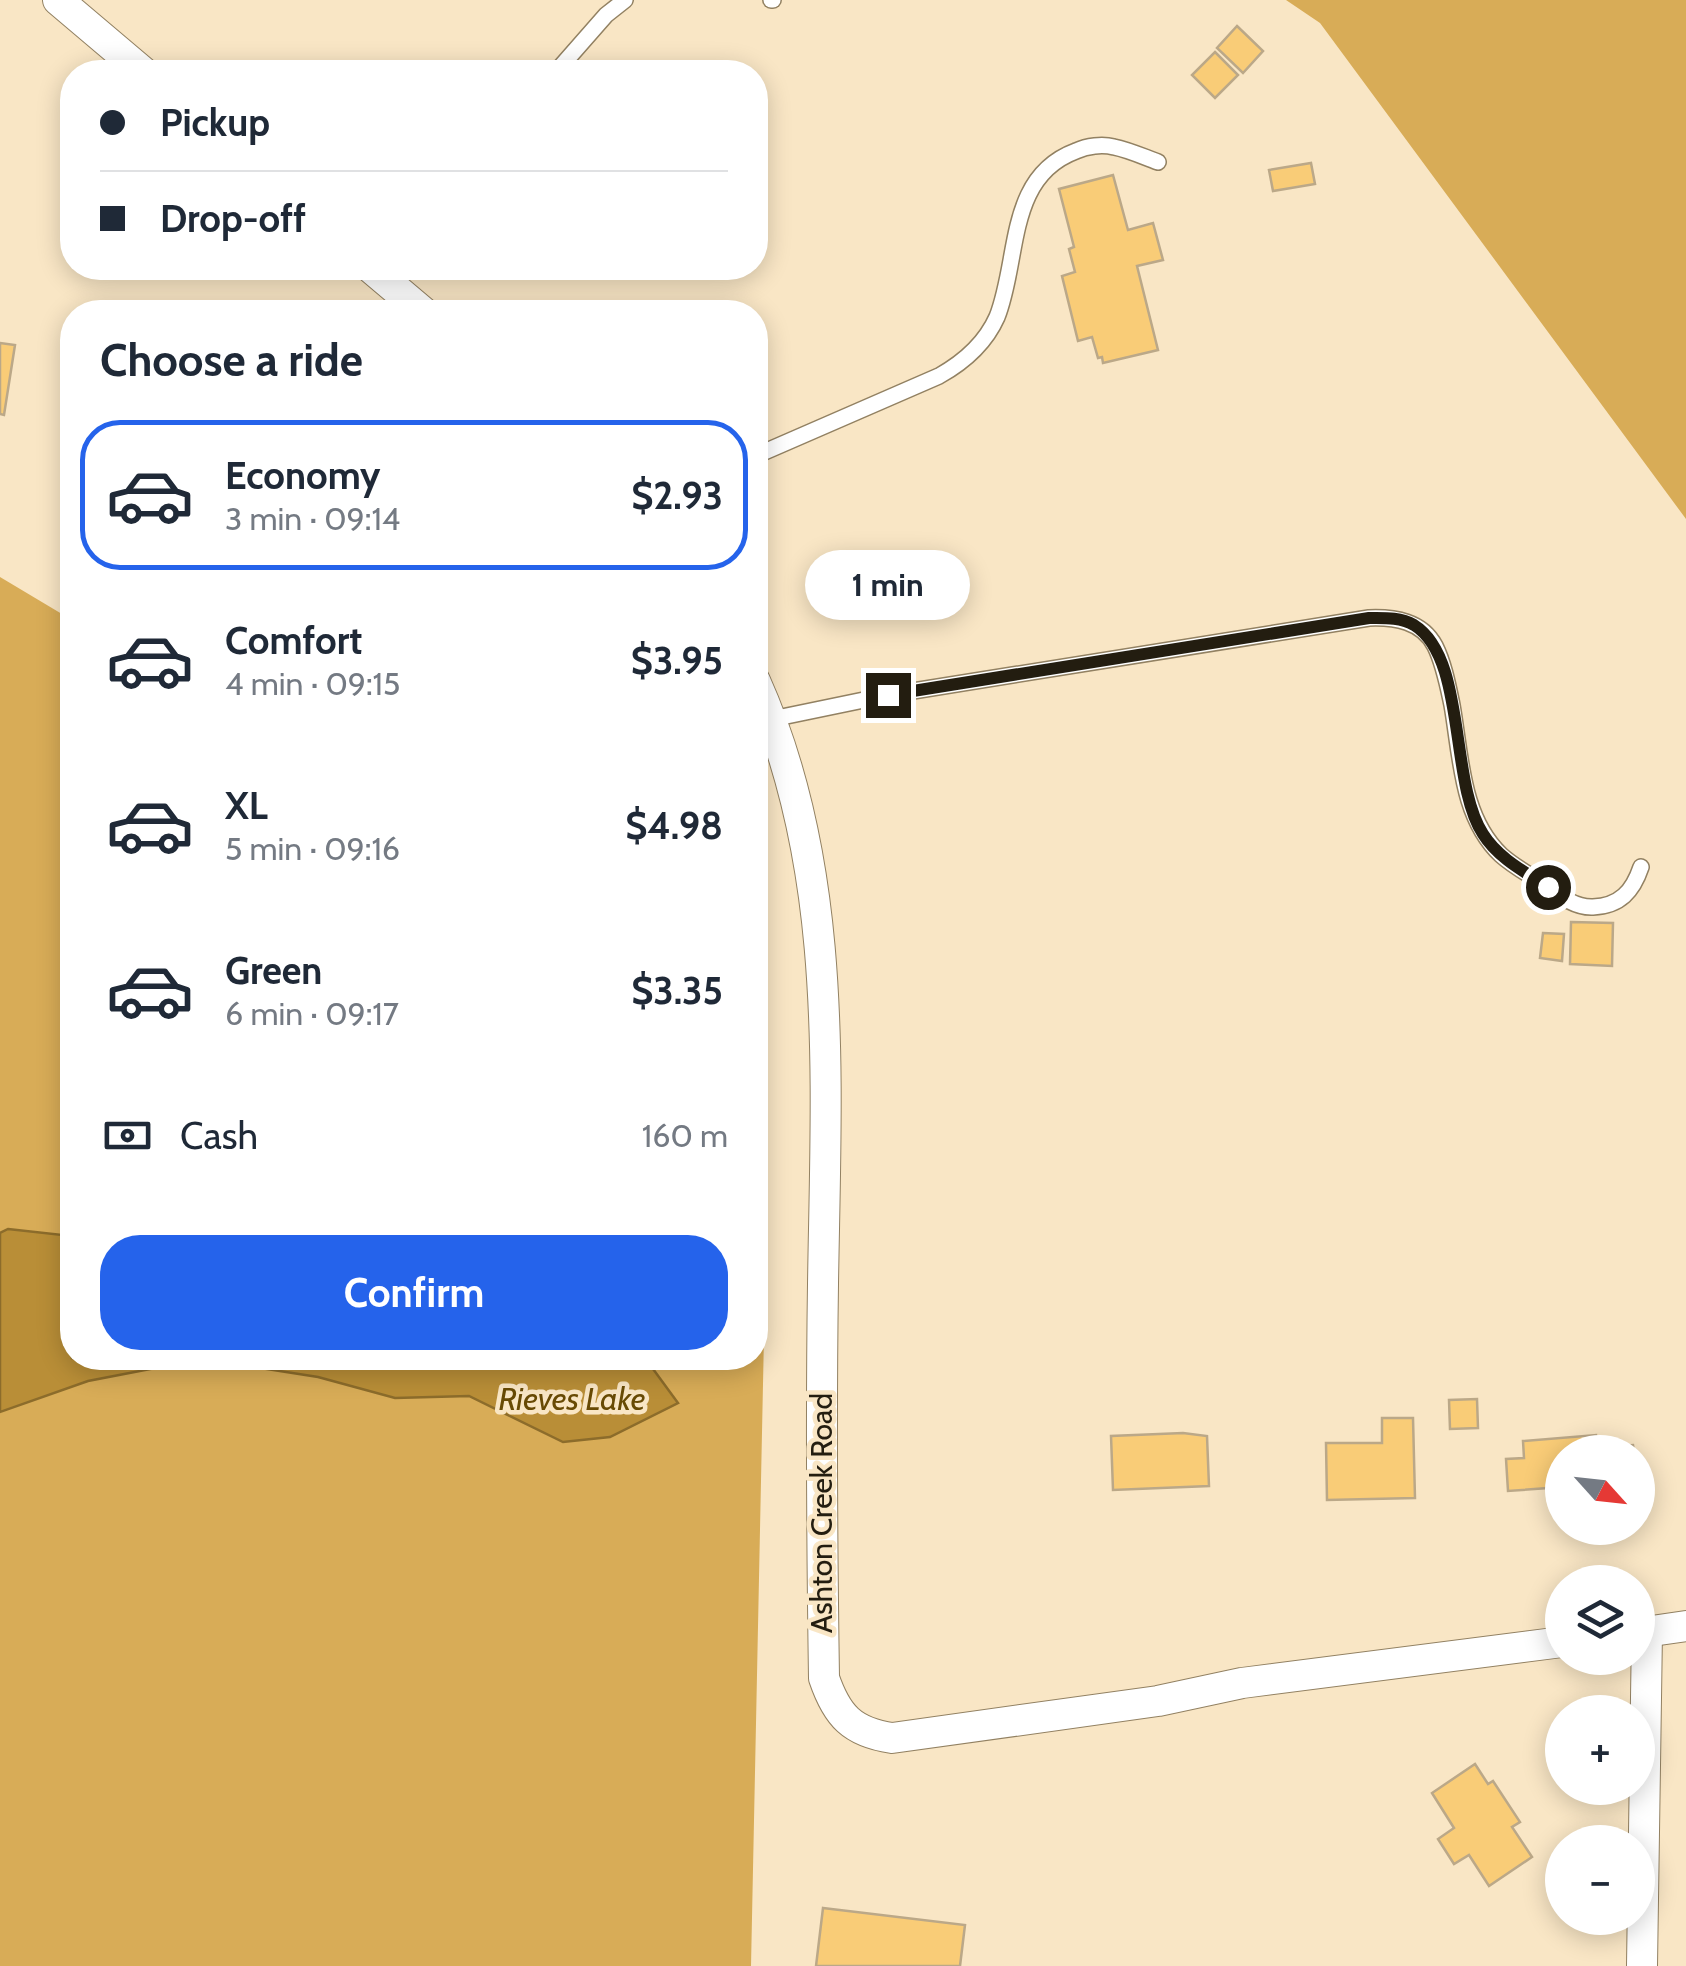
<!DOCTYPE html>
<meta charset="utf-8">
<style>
:root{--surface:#fff;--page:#f2f2f3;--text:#1f2937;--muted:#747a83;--line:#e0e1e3;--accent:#2563eb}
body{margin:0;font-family:Cabin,sans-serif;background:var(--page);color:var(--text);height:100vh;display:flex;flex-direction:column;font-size:38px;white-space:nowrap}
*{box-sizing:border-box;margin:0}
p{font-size:32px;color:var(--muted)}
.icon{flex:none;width:55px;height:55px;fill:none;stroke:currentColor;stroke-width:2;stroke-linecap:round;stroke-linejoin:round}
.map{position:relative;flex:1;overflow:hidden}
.details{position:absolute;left:60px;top:300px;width:708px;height:1070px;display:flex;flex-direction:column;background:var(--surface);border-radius:40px;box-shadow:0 5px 25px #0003}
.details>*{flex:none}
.top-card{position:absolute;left:60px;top:60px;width:708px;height:220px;border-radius:40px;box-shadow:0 5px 25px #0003;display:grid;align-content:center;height:220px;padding:0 40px;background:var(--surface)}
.needle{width:65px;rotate:117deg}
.fabs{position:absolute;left:1545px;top:1435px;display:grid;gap:20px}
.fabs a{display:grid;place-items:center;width:110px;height:110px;border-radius:50%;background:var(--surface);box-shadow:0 5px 25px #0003;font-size:50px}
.end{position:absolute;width:45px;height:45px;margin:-22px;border:12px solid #231d10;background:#fff;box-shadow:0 0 0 5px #fff}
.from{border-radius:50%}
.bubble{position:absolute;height:70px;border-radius:35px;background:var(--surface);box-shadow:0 5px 25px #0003;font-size:32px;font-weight:800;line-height:70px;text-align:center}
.top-card b{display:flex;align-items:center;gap:35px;height:95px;font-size:38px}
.top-card b+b{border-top:2px solid var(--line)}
.top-card i{width:25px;height:25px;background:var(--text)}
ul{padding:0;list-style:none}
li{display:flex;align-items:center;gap:30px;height:150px;margin:0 20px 15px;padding:0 20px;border:5px solid transparent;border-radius:40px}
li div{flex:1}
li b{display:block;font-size:38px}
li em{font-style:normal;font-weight:800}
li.on{border-color:var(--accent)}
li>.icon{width:90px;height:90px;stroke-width:1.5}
h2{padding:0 40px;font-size:45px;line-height:120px}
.pay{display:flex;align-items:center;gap:25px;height:110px;padding:0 40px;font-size:38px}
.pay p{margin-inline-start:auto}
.primary-button{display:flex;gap:20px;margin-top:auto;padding:20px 40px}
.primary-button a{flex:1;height:115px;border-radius:40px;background:var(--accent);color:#fff;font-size:40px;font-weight:800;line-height:115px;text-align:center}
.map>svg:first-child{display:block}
.forest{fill:#d8ac57}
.water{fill:#b98e37;stroke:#8c6c2b;stroke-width:2.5}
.building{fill:#f9cc77;stroke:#bba888;stroke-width:2.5}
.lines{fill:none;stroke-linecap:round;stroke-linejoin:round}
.service-casing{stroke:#928162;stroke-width:18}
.minor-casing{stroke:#928162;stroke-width:32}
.service{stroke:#fff;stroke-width:15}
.minor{stroke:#fff;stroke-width:30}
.route{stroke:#231d10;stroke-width:12}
.labels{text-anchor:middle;stroke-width:9;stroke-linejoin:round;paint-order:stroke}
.street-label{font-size:30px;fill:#231d10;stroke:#f9e6c5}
.water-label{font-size:32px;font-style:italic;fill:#684a04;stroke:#f9e6c5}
</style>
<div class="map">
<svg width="1686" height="1966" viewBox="0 0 1686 1966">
<rect width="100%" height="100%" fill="#f9e6c5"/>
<!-- forest -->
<g class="forest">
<polygon points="1286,0 1686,0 1686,519 1320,23"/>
<polygon points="0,577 72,620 72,1236 9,1229 0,1233"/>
<polygon points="755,1284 765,1287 751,1966 0,1966 0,1412 88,1381 202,1359 318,1377 395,1398 469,1396 563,1442 678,1403 645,1358 755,1358"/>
</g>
<!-- water -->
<polygon class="water" points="8,1229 72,1236 72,1358 645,1358 678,1403 610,1437 563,1442 469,1396 395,1398 318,1377 202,1359 88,1381 0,1412 0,1233"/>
<!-- building -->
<g class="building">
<polygon points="1237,26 1263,51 1243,73 1217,48"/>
<polygon points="1215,52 1238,75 1215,98 1192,75"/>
<polygon points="1311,163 1315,184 1273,191 1269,170"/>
<polygon points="1113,175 1128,230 1153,223 1163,260 1137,266 1158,350 1103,363 1102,357 1098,358 1092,337 1078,341 1062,276 1075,272 1069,249 1074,247 1059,189"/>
<polygon points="0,343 15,345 4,415 0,414"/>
<polygon points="1571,922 1613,923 1612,966 1570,964"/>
<polygon points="1543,933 1564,934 1562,961 1540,958"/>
<polygon points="1477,1399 1478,1428 1450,1429 1449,1400"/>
<polygon points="1382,1418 1413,1418 1415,1498 1327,1500 1326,1443 1382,1443"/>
<polygon points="1183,1433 1207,1436 1209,1486 1113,1490 1111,1436"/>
<polygon points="1596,1435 1597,1448 1633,1445 1634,1452 1562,1452 1562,1487 1508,1491 1506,1459 1524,1458 1523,1441"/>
<polygon points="1475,1764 1488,1784 1493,1781 1520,1822 1512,1827 1532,1857 1489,1886 1469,1855 1454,1864 1438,1839 1454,1828 1432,1793"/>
<polygon points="823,1908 965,1925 960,1966 816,1966"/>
</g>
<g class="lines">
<defs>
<g id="service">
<polyline points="771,0 773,0"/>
<polyline points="556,72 606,15 625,0"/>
<path d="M755,456L939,376C964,362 985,344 997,317C1020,259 1006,177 1076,151C1087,146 1102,144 1114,147C1129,150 1144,157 1158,162"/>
<path d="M772,719L888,695L1369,618C1395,617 1422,621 1435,646C1444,664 1448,686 1452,705C1461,756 1461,817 1501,855C1512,865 1526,873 1539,881C1555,892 1573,908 1593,907C1620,906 1633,891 1641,867"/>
</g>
<g id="minor">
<polyline points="58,0 143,72"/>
<polyline points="371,268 423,312"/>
<path d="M755,681C840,870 826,1082 823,1284C821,1416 822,1547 824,1678C837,1716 852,1732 892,1738L1158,1701L1242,1683L1562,1642"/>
<polyline points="1638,1633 1686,1626"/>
<polyline points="1642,1966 1647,1631"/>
</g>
</defs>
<!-- service casing -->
<use href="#service" class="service-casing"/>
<!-- minor casing -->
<use href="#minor" class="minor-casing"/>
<!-- service -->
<use href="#service" class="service"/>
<!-- minor -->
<use href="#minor" class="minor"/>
</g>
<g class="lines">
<!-- route -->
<path class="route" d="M888,695L1369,618C1384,618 1400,617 1414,625C1467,658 1449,782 1483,834C1498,858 1525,872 1548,887"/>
</g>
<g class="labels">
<!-- street labels -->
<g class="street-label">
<text transform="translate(822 1513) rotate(-90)" y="10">Ashton Creek Road</text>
</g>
<!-- water labels -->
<g class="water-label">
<text x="572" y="1410">Rieves Lake</text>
</g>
</g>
</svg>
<div class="fabs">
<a><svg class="needle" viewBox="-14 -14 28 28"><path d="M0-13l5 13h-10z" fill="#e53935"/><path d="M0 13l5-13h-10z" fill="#747a83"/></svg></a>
<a><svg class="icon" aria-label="layers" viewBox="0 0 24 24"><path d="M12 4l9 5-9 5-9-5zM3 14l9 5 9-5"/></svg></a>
<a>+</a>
<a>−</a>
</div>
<i class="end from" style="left:1548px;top:887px"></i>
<i class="end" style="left:888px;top:695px"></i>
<div class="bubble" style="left:805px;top:550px;width:165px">1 min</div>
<div class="top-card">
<b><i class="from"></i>Pickup</b>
<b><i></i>Drop-off</b>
</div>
<section class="details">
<h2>Choose a ride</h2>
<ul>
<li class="on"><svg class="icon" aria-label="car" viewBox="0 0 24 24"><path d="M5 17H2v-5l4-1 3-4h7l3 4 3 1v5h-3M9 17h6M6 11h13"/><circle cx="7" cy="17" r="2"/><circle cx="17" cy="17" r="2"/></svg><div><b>Economy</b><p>3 min · 09:14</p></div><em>$2.93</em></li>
<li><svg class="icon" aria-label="car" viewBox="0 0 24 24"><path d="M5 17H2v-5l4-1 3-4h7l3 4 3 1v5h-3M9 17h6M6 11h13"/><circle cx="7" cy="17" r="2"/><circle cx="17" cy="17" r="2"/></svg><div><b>Comfort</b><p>4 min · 09:15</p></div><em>$3.95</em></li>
<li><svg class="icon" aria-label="car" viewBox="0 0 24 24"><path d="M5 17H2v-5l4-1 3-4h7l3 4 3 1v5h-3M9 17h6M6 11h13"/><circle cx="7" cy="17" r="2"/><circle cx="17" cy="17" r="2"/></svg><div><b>XL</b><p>5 min · 09:16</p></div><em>$4.98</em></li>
<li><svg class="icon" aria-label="car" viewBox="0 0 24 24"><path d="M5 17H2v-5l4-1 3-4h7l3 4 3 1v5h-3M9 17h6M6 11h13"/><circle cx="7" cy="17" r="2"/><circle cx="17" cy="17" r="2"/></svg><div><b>Green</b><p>6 min · 09:17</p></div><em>$3.35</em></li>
</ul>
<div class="pay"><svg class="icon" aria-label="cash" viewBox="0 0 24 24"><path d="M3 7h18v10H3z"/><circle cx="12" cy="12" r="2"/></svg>Cash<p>160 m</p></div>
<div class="primary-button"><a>Confirm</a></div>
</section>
</div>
